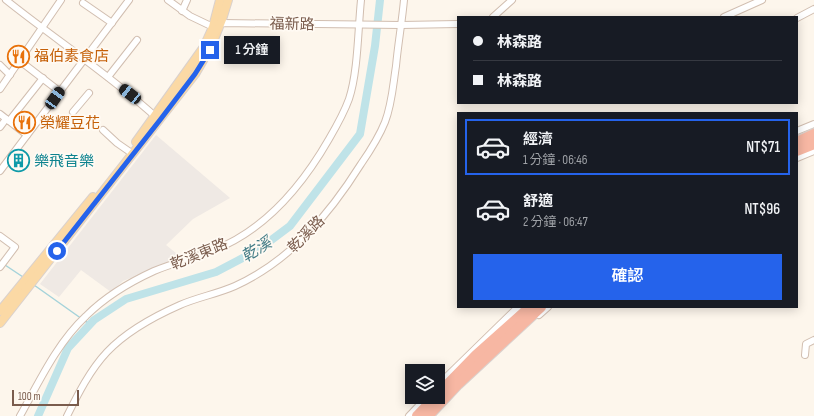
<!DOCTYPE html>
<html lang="zh-TW">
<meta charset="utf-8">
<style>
:root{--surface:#171b24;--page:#20242c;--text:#f1f3f6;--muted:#9ea1a6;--line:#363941;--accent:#2563eb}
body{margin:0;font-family:"Sofia Sans Condensed","Noto Sans TC",sans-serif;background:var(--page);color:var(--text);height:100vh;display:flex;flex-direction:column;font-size:15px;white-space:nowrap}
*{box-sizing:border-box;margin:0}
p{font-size:13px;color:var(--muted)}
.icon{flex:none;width:22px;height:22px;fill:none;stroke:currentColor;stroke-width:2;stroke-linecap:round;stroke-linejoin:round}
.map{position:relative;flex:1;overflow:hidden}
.panel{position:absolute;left:457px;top:112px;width:341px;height:196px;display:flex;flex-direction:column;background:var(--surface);border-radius:0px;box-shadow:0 2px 10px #0003}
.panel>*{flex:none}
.hud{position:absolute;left:457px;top:16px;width:341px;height:88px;border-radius:0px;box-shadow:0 2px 10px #0003;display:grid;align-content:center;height:88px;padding:0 16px;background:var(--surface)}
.tools{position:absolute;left:405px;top:364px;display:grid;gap:8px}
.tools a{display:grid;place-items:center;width:40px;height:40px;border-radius:0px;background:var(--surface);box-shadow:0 2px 10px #0003;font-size:20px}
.scale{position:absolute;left:12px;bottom:10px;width:67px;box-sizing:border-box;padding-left:4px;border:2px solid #7a5c4d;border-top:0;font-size:11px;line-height:14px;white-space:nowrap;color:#7a5c4d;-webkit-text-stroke:3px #fffaf3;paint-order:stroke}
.end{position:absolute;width:18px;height:18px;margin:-9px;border:5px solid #2563eb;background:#fff;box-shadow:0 0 0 2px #fff}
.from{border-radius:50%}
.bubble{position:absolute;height:28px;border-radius:0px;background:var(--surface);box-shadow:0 2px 10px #0003;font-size:13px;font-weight:600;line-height:28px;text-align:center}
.car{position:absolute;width:12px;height:24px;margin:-12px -6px;border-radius:5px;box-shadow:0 0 3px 1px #0007;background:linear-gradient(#222 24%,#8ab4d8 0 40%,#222 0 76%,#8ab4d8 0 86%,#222 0)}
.hud b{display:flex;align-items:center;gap:14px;height:38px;font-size:15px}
.hud b+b{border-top:1px solid var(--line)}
.hud i{width:10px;height:10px;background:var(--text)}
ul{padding:7px 0 0;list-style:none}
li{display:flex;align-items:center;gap:12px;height:56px;margin:0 8px 6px;padding:0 8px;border:2px solid transparent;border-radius:0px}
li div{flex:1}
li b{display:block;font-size:15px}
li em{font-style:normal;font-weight:600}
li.selected{border-color:var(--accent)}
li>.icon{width:36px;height:36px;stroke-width:1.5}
.action{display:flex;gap:8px;margin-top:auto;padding:8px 16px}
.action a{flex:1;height:46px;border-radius:0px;background:var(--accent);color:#fff;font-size:16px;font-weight:600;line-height:46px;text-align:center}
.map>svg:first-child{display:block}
.industrial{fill:#efe9e4}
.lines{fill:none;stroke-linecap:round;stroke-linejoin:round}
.stream{stroke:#a5d3da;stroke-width:1.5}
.river{stroke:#bfe3e8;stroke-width:8}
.minor-casing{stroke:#d1beb0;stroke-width:8}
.major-casing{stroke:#dad1cd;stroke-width:10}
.highway-casing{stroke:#dad1cd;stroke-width:12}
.minor{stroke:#fff;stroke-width:6}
.major{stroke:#fbd9a5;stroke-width:8}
.highway{stroke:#f7b7a3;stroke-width:10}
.route{stroke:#2563eb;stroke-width:5}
.labels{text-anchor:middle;stroke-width:3.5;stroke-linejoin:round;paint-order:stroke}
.street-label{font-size:15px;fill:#7a5c4d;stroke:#fffaf3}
.food-label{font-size:15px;fill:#c56008;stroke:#fffaf3;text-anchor:start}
.culture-label{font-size:15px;fill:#0d838f;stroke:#fffaf3;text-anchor:start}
.water-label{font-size:16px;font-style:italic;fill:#437c86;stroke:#fffaf3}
</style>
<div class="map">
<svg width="814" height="416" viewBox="0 0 814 416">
<rect width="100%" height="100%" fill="#fdf6ec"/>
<!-- industrial -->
<polygon class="industrial" points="156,135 230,198 193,219 166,245 182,258 123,281 111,292 81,270 59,297 40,284"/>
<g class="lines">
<!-- stream -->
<g class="stream">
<polyline points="5,265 23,277"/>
<polyline points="34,285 82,319"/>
<polyline points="85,321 90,324"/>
</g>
<!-- river -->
<polyline class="river" points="38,416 68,348 94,320 126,299 216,272 258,250 290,226 360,134 375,46 380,0"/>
<defs>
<g id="minor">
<path d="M6,0C56,40 110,75 157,118"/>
<polyline points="168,0 190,16 213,27 222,23 401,25 458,24"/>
<polyline points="83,3 112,23"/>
<polyline points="182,11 187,0"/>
<polyline points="493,17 512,0"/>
<polyline points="724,17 762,0"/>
<polyline points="797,18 814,9"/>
<polyline points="20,61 59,91"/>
<polyline points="0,65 10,75"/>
<polyline points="108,77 137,40"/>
<polyline points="0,89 61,0"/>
<polyline points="73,112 89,93"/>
<polyline points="0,114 27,135"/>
<polyline points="9,121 43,78"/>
<polyline points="0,127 6,119"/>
<polyline points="103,130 117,143 130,152"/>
<polyline points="797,131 814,124"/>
<polyline points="797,158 814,151"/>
<polyline points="0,171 129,0"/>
<polyline points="0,236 15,247 0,267"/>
<polyline points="539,315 548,307"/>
<polyline points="805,355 806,344 814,340"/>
<polyline points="438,385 518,307"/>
<path d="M20,416C39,382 57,343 86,316C105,297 130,282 154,271C173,263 194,258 214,250C265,230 302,186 329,139C336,127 344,113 349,99C358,72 358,29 361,0"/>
<path d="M67,416C78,394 90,370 107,352C126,332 155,316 180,305C198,297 217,294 235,286C290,261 329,215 361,164C370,151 379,137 385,122C392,104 393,85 396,66C398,44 402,22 404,0"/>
<polyline points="409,416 427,397"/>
</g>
<g id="major">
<polyline points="136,142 204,47 213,27 220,0"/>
<polyline points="0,311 93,197"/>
<path d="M0,323L195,74C210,50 221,27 228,0"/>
</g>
<g id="highway">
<polyline points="797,142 814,134"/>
<polyline points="797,151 814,144"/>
<polyline points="438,394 476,355 530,307"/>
<polyline points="417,416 435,397"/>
<polyline points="428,416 458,384 541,307"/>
</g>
</defs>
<!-- minor casing -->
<use href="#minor" class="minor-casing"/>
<!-- major casing -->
<use href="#major" class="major-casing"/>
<!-- highway casing -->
<use href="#highway" class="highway-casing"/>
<!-- minor -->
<use href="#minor" class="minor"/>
<!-- major -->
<use href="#major" class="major"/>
<!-- highway -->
<use href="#highway" class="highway"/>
</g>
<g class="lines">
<!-- route -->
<polyline class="route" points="57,251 160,120 195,74 210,50"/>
</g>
<!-- icons -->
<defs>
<symbol id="restaurant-ring" viewBox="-11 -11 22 22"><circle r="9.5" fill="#fffaf3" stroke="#e8710a" stroke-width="1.5"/><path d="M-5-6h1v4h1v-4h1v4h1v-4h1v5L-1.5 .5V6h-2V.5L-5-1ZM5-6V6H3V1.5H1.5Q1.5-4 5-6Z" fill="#e8710a"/></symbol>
<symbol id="building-ring" viewBox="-11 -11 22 22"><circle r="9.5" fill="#fffaf3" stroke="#0f9aa8" stroke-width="1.5"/><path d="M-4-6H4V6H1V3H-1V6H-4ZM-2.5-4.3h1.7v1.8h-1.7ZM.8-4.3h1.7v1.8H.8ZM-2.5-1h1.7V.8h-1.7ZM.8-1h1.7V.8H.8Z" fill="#0f9aa8"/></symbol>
</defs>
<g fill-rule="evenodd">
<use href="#restaurant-ring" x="6" y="44" width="25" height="25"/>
<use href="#restaurant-ring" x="12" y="110" width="25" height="25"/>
<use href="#building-ring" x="6" y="148" width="25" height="25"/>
</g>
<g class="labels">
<!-- street labels -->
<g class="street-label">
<text transform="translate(292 24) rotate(1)" y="5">福新路</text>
<text transform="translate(306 234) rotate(-45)" y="5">乾溪路</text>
<text transform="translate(199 254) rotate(-22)" y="5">乾溪東路</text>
</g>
<!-- food labels -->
<g class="food-label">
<text x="34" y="61">福伯素食店</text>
<text x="40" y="128">榮耀豆花</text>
</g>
<!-- culture labels -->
<g class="culture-label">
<text x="34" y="166">樂飛音樂</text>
</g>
<!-- water labels -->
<g class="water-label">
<text transform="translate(256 249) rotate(-32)" y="6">乾溪</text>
</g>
</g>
</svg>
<div class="tools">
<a><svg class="icon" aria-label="layers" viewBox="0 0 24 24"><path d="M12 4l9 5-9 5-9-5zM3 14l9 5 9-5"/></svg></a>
</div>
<div class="scale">100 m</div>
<i class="end from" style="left:57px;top:251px"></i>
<i class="end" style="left:210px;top:50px"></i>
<div class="bubble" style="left:224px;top:36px;width:56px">1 分鐘</div>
<i class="car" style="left:130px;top:94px;rotate:308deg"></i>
<i class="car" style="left:55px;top:98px;rotate:35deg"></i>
<div class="hud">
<b><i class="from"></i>林森路</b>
<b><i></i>林森路</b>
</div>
<section class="panel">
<ul>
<li class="selected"><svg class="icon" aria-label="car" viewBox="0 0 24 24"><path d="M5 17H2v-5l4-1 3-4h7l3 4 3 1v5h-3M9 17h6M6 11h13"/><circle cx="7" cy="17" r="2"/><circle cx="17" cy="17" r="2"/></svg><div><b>經濟</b><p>1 分鐘 · 06:46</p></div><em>NT$71</em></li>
<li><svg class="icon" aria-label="car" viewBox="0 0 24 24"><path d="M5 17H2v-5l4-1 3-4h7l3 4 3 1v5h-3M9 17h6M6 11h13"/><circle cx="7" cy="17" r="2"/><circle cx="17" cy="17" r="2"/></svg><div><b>舒適</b><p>2 分鐘 · 06:47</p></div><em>NT$96</em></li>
</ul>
<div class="action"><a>確認</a></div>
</section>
</div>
